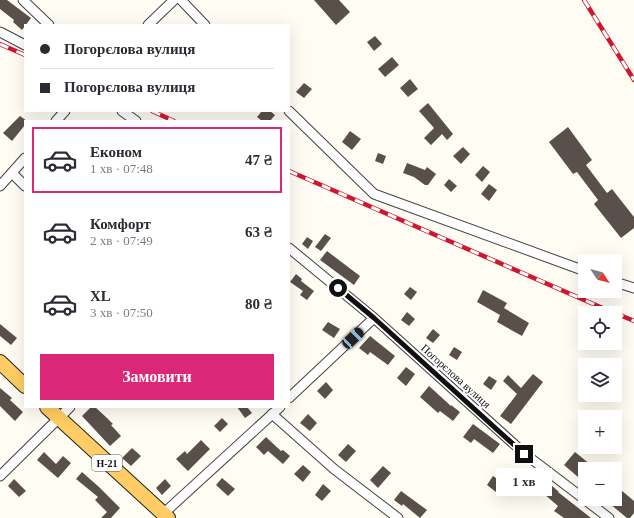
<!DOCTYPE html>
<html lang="uk">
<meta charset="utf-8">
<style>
:root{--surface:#fff;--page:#f2f2f3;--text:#2b2b33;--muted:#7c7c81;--line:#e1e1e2;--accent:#db2777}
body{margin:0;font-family:"Times New Roman",serif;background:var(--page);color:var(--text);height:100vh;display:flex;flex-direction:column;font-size:15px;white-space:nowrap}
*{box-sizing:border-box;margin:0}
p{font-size:13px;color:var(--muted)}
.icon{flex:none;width:22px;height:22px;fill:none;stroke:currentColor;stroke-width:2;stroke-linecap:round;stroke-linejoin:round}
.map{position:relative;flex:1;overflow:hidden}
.side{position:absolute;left:24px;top:120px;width:266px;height:288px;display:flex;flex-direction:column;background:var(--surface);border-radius:0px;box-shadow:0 4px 16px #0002}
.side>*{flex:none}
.top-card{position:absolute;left:24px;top:24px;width:266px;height:88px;border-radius:0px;box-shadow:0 4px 16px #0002;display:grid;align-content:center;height:88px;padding:0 16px;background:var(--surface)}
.needle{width:26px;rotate:125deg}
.buttons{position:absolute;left:578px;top:254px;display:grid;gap:8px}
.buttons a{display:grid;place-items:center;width:44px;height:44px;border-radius:0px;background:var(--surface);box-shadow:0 4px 16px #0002;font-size:20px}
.end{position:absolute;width:18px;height:18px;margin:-9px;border:5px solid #101010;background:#fff;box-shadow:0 0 0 2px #fff}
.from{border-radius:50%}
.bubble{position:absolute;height:28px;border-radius:0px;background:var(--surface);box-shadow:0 4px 16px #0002;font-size:13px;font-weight:700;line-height:28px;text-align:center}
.car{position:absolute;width:12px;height:24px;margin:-12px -6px;border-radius:5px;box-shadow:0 0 3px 1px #0007;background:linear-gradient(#222 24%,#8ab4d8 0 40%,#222 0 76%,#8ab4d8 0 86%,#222 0)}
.top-card b{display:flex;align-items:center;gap:14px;height:38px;font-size:15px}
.top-card b+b{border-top:1px solid var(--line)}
.top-card i{width:10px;height:10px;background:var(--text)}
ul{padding:7px 0 0;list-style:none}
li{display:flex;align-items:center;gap:12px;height:66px;margin:0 8px 6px;padding:0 8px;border:2px solid transparent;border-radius:0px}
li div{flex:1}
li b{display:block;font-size:15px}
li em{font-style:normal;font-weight:700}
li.active{border-color:var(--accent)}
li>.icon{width:36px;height:36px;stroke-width:1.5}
.cta{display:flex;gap:8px;margin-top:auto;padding:8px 16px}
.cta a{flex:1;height:46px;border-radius:0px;background:var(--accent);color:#fff;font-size:16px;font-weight:700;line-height:46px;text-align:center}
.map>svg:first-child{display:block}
.building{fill:#5a504b}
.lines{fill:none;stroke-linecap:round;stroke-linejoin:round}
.street-casing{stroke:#434343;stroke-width:11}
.primary-casing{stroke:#212121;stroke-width:16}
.street{stroke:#fff;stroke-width:9}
.primary{stroke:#ffcd63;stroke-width:14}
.rail-casing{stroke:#d1172f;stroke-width:4.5}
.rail{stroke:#fff;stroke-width:3;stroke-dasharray:9;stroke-linecap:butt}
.route{stroke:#101010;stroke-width:5}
.labels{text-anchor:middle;stroke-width:4;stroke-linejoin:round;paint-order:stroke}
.shield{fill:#fff;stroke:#585858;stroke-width:1}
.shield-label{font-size:10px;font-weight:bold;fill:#101010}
.street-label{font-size:11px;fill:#101010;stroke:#fff}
</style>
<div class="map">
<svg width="634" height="518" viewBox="0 0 634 518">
<rect width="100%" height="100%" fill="#fffcf3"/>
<!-- building -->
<g class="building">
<polygon points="0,0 7,0 31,18 22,30 13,22 14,20 0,9"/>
<polygon points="314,0 339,0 350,12 336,25"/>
<polygon points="375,36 382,44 374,51 367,42"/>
<polygon points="392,57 399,65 385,77 378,69"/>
<polygon points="410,79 418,89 408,97 400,88"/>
<polygon points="304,83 312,89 304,98 296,92"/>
<polygon points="428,103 453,134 447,140 442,134 431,145 424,138 434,128 419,111"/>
<polygon points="262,111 270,111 275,115 270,121 262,121 257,117"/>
<polygon points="20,116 27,121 25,121 25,125 12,141 3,133"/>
<polygon points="568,127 592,160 586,165 607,193 612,189 634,217 634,228 621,238 594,204 598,200 577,172 573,174 549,142"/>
<polygon points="350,131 361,139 352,150 342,142"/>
<polygon points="463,147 470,154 461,164 453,156"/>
<polygon points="378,153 386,156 383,164 375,161"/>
<polygon points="407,163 425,170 427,167 436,174 428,185 425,185 414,177 403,173"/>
<polygon points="483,166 490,172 482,182 475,175"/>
<polygon points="449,179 457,186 451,192 444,185"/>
<polygon points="489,184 497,190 489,201 481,194"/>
<polygon points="325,234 331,238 321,251 315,247"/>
<polygon points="307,237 313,241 308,249 302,244"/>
<polygon points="327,251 360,276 354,285 320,260"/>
<polygon points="296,274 302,279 301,281 314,291 307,300 300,295 303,291 290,282"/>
<polygon points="410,287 417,292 411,300 404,294"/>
<polygon points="483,290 507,303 504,308 529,323 522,336 497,322 500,315 477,302"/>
<polygon points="407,312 415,319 409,326 401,320"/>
<polygon points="328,322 340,329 334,338 322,330"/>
<polygon points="0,324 17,338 11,345 0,336"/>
<polygon points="433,329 440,335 433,343 426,338"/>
<polygon points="370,336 395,356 388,365 370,352 368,355 359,348"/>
<polygon points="454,347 462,352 457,360 449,355"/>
<polygon points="406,367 415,374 406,386 397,378"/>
<polygon points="533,374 543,382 511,424 500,416 517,394 503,381 508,375 521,388"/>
<polygon points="489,376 497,381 491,390 483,384"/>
<polygon points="326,382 333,390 325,399 317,391"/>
<polygon points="429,386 451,406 451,405 460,412 453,421 440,411 438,413 420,397"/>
<polygon points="0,388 12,398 10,400 23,412 15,421 0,406"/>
<polygon points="91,407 95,407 107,418 113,424 111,425 121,436 110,446 82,416"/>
<polygon points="237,407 247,407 252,413 245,418"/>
<polygon points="308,414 317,423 310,431 300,423"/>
<polygon points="222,418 228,424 220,432 214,426"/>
<polygon points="473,424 500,444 493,453 474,439 471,443 463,437"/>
<polygon points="266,437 281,451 283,450 290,456 283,464 268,451 264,455 256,447"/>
<polygon points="201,440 210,449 188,471 176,459 185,451 187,454"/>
<polygon points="348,444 356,451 346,462 338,455"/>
<polygon points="132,448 141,456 131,466 122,458"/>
<polygon points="44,452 56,464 63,456 71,463 58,478 37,460"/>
<polygon points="575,452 596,469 585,469 585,483 564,465"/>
<polygon points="303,465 311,472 303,482 294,474"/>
<polygon points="383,466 391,473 378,488 370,480"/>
<polygon points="530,469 539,476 532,485 523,478"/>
<polygon points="82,472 99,487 120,508 111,518 101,518 107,512 95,500 98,497 76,479"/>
<polygon points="493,476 503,483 496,492 487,485"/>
<polygon points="222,478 235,489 228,496 216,485"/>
<polygon points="14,479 26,491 19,497 8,486"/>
<polygon points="165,479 171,486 162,495 156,488"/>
<polygon points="323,484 331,491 322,501 315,495"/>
<polygon points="551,485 559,492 558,492 591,518 564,518 554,511 558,506 544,494"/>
<polygon points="615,485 634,501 634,513 630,518 627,518 604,499 615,499"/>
<polygon points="401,491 427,510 420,518 403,504 402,506 394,500"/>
</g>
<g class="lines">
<defs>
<g id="street">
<polyline points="23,0 49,25"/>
<polyline points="181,0 205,25"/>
<polyline points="148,25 174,0"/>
<polyline points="0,32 25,45"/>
<polyline points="122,111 136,121"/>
<polyline points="289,111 374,194 585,271"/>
<polyline points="56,121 65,111"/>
<polyline points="12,173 25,186"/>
<polyline points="0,186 25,158"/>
<polyline points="289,248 374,318 525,454 609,518"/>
<polyline points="615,282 634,288"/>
<polyline points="289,398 374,318"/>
<polyline points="272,414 334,469 398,518"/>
<polyline points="0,476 70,407"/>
<polyline points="163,514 280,407"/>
</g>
<g id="primary">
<polyline points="0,362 25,386"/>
<polyline points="47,407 168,518"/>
</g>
</defs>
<!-- street casing -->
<use href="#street" class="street-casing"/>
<!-- primary casing -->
<use href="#primary" class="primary-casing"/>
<!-- street -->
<use href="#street" class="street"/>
<!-- primary -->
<use href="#primary" class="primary"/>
<defs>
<g id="rail">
<polyline points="584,0 634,80"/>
<polyline points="0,44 25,55"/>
<polyline points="152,111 174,121"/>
<polyline points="289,171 614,313"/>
<polyline points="615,313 634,321"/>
</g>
</defs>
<!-- rail casing -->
<use href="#rail" class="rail-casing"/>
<!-- rail -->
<use href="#rail" class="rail"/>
</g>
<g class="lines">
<!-- route -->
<polyline class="route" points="338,288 374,318 524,454"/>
</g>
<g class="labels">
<!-- shield labels -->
<rect class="shield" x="92" y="455" width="30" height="16" rx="3"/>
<g class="shield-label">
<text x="107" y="467">Н-21</text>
</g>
<!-- street labels -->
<g class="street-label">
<text transform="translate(456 376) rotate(42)" y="4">Погорєлова вулиця</text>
</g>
</g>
</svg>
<div class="buttons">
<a><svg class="needle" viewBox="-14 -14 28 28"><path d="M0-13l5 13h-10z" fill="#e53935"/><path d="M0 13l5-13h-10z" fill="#7c7c81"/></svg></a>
<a><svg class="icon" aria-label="locate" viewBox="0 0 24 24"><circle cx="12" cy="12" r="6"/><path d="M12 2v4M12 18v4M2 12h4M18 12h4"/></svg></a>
<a><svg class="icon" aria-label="layers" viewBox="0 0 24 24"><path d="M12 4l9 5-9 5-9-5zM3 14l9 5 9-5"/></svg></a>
<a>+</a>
<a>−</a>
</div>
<i class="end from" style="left:338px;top:288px"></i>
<i class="end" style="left:524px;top:454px"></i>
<div class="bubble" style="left:496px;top:468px;width:56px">1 хв</div>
<i class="car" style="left:353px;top:338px;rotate:47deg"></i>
<div class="top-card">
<b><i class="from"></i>Погорєлова вулиця</b>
<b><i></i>Погорєлова вулиця</b>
</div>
<section class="side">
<ul>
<li class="active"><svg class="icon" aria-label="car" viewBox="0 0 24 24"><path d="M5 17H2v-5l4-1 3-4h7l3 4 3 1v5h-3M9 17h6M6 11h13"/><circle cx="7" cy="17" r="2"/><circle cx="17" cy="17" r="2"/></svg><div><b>Економ</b><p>1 хв · 07:48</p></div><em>47 ₴</em></li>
<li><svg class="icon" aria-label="car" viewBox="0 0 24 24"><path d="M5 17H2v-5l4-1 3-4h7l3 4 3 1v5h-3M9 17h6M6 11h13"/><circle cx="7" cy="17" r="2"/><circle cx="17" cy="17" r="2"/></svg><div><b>Комфорт</b><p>2 хв · 07:49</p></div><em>63 ₴</em></li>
<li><svg class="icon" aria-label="car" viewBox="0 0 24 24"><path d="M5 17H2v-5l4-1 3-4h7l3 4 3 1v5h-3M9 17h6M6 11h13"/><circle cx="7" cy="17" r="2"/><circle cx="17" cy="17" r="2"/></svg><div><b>XL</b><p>3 хв · 07:50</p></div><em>80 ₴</em></li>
</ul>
<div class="cta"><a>Замовити</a></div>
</section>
</div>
